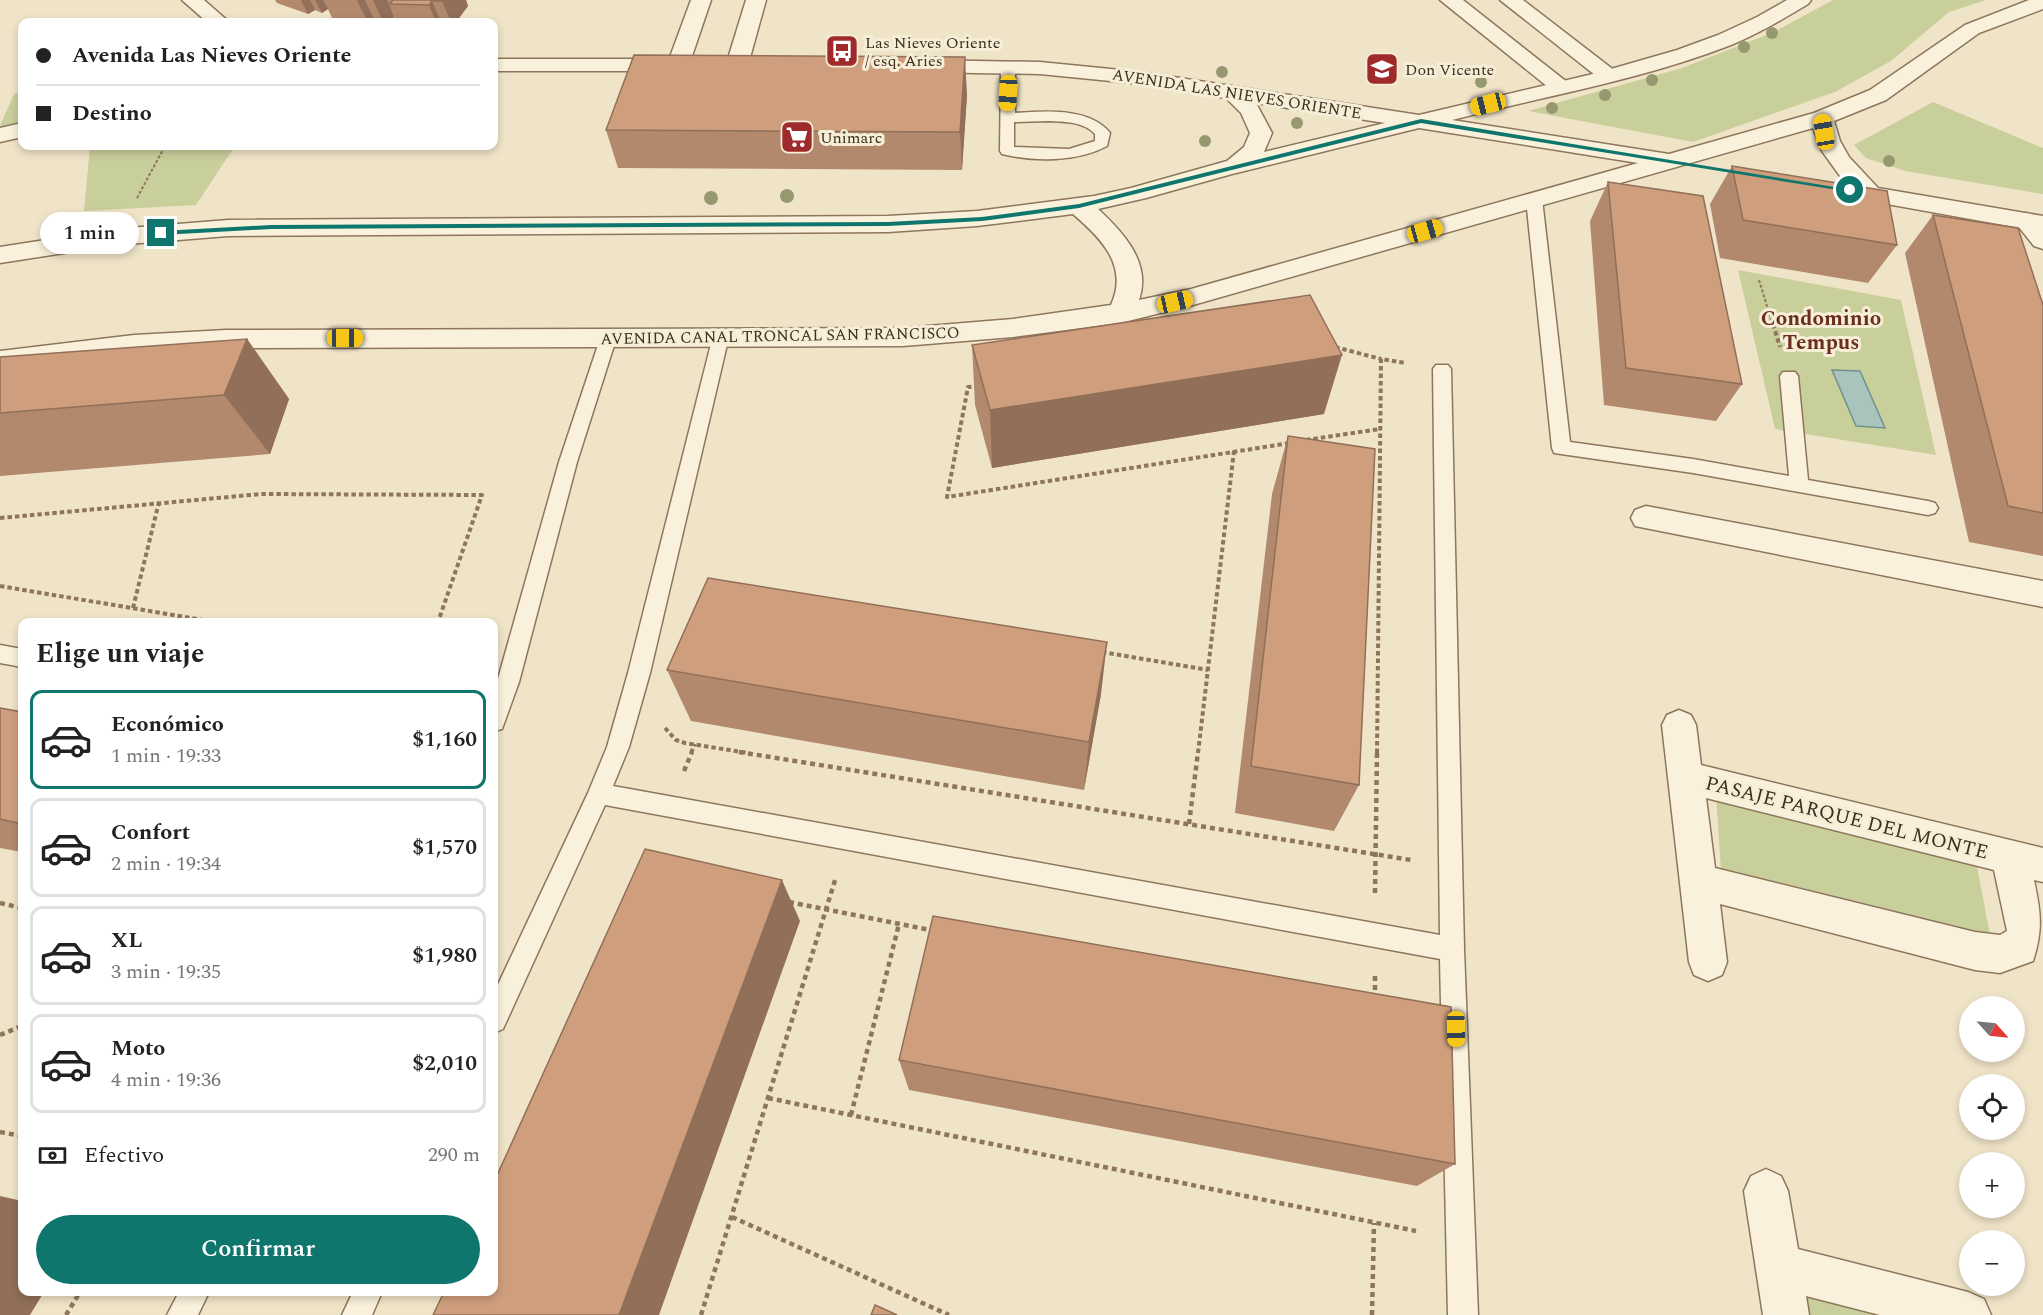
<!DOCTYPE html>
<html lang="es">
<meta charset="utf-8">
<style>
:root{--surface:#fff;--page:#f2f2f2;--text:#222;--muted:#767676;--line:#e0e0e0;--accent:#0f766e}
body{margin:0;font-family:Spectral,serif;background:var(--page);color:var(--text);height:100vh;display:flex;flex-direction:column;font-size:22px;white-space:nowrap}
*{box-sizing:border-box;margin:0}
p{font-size:20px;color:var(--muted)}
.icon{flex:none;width:33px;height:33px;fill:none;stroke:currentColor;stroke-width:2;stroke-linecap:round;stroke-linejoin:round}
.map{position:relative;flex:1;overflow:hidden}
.side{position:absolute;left:18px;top:618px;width:480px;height:678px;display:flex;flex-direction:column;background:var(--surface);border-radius:12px;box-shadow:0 3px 9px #0003}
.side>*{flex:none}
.banner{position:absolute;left:18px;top:18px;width:480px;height:132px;border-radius:12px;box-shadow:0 3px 9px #0003;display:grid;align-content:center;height:132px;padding:0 18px;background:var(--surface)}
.needle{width:39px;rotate:117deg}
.buttons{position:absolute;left:1959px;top:996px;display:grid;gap:12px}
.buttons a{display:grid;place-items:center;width:66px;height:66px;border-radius:50%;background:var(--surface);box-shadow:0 3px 9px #0003;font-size:30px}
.end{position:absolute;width:27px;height:27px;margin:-14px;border:8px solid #0f766e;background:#fff;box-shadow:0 0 0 3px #fff}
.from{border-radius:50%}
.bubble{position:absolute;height:42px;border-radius:21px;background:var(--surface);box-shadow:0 3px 9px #0003;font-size:20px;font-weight:600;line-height:42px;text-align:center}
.car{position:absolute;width:18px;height:36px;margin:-18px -9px;border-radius:8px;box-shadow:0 0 4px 2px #0007;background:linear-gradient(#f5c518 24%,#345 0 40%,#f5c518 0 76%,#345 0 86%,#f5c518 0)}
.banner b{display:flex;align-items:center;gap:21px;height:57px;font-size:22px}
.banner b+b{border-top:2px solid var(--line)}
.banner i{width:15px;height:15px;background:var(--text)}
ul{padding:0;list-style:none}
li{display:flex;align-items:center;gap:18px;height:99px;margin:0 12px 9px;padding:0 6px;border:3px solid var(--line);border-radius:12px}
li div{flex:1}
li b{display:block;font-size:22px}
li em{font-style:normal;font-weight:600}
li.selected{border-color:var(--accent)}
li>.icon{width:54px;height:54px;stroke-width:1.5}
h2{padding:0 18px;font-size:27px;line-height:72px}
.pay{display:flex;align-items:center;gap:15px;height:66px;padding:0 18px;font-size:22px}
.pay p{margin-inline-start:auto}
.action{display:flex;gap:12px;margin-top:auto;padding:12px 18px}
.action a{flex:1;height:69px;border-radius:36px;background:var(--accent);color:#fff;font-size:24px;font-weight:600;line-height:69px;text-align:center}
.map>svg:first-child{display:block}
.green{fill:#c9cf9b}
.water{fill:#a9c4bc;stroke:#6f938a;stroke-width:1.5}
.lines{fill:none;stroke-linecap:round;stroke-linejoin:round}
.service-casing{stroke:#8d765c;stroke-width:3}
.minor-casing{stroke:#8d765c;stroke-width:3}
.tertiary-casing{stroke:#8d765c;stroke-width:3}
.path-far2{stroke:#8d765c;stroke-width:2;stroke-dasharray:3 2;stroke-linecap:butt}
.path-far1{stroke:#8d765c;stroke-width:4;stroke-dasharray:4.5 3;stroke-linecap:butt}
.path{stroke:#8d765c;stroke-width:4.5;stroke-dasharray:5 4;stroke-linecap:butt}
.service{fill:#faf1dc;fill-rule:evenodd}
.minor{fill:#faf1dc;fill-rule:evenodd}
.tertiary{fill:#faf1dc;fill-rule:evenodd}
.tree{fill:#96986f}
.wall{fill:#b2896c}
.shaded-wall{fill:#916f58}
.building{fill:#cf9f7d;stroke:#916f58;stroke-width:1.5}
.route{fill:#0f766e}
.labels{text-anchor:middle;stroke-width:6;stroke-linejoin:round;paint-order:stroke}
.far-poi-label{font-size:16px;fill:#3d2e20;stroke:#f7eed8;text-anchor:start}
.far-street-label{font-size:16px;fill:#3d2e20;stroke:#f7eed8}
.street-label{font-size:20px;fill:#3d2e20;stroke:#f7eed8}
.neighbourhood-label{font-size:21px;font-weight:bold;fill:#6b2e1e;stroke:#f7eed8}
</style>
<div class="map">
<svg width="2043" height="1315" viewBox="0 0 2043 1315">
<rect width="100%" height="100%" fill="#f0e4c8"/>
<!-- green -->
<g class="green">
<polygon points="1833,0 1986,0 1949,12 1891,61 1835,92 1693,142 1528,111 1682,68 1774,32"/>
<polygon points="22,91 22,133 0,138 0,126 14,94"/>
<polygon points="1933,102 2043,148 2043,194 1905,171 1866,158 1854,145"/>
<polygon points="90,146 235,146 196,205 84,211"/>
<polygon points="1738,270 1901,300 1936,455 1775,429"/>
<polygon points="1716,795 1975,856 1990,935 1721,870"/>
<polygon points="1805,1297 1876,1315 1807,1315"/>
</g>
<!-- water -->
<polygon class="water" points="1832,370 1860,371 1885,428 1856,426"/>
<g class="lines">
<defs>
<g id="service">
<path d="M1008,63L1015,67V113C1043,111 1090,107 1110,133L1107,146C1078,162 1034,162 1002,154L1000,151L1001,67ZM1048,121C1064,122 1083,121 1095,134V141L1069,149L1014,147V122Z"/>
<polygon points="1534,194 1542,199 1570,442 1693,459 1789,476 1780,376 1783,372 1795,372 1798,376 1808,480 1928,501 1935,503 1938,508 1935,513 1928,515 1693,473 1554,453 1552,448 1526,199"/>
<polygon points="609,330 615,332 617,336 577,462 519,682 502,729 494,731 494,693 559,462 601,336 603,332"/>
<polygon points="721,330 727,332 729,336 650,673 629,747 613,786 1440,935 1433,369 1436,365 1448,365 1451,369 1464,949 1478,1315 1448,1315 1440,959 605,805 503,1029 494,1033 494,993 588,793 607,747 628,673 713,336 715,332"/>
<polygon points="0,645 22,649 22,667 0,663"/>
<polygon points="179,1292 209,1292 198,1315 167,1315"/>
<polygon points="353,1292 382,1292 372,1315 342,1315"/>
</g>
<g id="minor">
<polygon points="691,0 711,0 689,65 686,70 678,71 670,70 667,65"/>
<polygon points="746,0 766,0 748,65 745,70 737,71 729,70 726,65"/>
<polygon points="1440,0 1463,0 1572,86 1569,91 1561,93 1553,91"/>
<polygon points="1500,0 1523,0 1619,74 1616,79 1608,80 1600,79"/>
<polygon points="22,123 22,137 0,142 0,128"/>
<polygon points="2026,213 2035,216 2043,225 2043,249 2034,246 2014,221 2017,216"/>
<polygon points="1646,506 2043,581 2043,607 1635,526 1631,518 1635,510"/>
<path d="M1679,710L1691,715L1696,725L1701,765L2043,848V882L2034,880C2041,913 2043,930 2033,961L2000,973L1975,970L1720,904L1727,962L1722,975L1708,981L1694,975L1689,962L1662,725L1667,715ZM1706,798L1994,870L2007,931L2000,935L1975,932L1715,868Z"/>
<polygon points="1766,1169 1781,1176 1788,1191 1798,1249 1968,1292 1984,1299 1991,1315 1880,1315 1806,1296 1809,1315 1763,1315 1744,1191 1751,1176"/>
</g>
<g id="tertiary">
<polygon points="182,0 204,0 229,22 207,22"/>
<path d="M1787,0H1811L1808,4C1783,19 1758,34 1731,45C1641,80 1545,96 1452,120L1669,154L1814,113L1870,90L1965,25L2029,0H2043V9L1979,33L1886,100L1834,121L1840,141L1849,157L1878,188L2043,216V232L1837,195L1833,190L1837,185L1845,183L1822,151L1813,128L1193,305L1120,323L1013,337L903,346L226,348L134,353L0,369V351L134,335L226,330L903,328L1013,319L1111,305C1129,266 1101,238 1073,214L977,226L888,232L228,236L116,245L0,263V247L116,229L228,220L888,216L977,211L1094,196L1131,188L1227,161L1244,147L1250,133L1241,113L1226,98L1141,84L1040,74L921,72L913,71L910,66L913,61L921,60L1040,62L1141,72L1419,115L1597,73L1677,50L1718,35L1757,17ZM1256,103L1385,123L1264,152L1272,133ZM1419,128L1638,163L1191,289L1139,300C1152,263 1123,232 1098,209L1146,198L1232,174Z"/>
<polygon points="494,59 675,59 683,60 686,65 683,70 675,71 494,71"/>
</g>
</defs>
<!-- service casing -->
<use href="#service" class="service-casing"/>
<!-- minor casing -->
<use href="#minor" class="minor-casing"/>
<!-- tertiary casing -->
<use href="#tertiary" class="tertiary-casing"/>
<!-- path-far2 -->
<g class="path-far2">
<polyline points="137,198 165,146"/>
<polyline points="1759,280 1773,326"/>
</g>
<!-- path-far1 -->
<g class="path-far1">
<polyline points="1773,324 1780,347"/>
<polyline points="1335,347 1381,359"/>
<polyline points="979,386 968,387 947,497 1290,443"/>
<polyline points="1306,440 1380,429"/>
<polyline points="0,518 261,494 482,495 438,622"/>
<polyline points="0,586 215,622"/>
<polyline points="133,608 159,502"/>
<polyline points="1102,652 1208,670"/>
<polyline points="665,728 676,740 685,743 748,753"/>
<polyline points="691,753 695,744"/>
<polyline points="1198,753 1234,451"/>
<polyline points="1377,753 1381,359 1406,363"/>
</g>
<!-- path -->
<g class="path">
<polyline points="739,752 1411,860"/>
<polyline points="684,771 692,752"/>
<polyline points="1189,824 1198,752"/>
<polyline points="1375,893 1377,752"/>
<polyline points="789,902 935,931"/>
<polyline points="0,903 22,908"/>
<polyline points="1375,976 1375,998"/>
<polyline points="0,1035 22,1026"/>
<polyline points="768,1098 1416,1231"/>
<polyline points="851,1115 899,924"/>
<polyline points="0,1132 22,1136"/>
<polyline points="732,1217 949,1315"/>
<polyline points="66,1315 80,1292"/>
<polyline points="701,1315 836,877"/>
<polyline points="1372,1315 1374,1223"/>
</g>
<!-- service -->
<use href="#service" class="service"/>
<!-- minor -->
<use href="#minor" class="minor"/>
<!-- tertiary -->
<use href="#tertiary" class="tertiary"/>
</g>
<!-- trees -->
<g class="tree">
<circle cx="1772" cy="33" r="6"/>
<circle cx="1744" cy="47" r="6"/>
<circle cx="1222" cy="72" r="6"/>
<circle cx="1652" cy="80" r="6"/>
<circle cx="1481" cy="82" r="6"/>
<circle cx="1605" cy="95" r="6"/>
<circle cx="1552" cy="108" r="6"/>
<circle cx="1297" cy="123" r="6"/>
<circle cx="1205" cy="141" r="6"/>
<circle cx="1889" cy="161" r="6"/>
<circle cx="787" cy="196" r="7"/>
<circle cx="711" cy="198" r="7"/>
</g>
<!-- wall -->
<g class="wall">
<polygon points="275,0 466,0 468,6 456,22 397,22 394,17 386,22 350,22 332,18 328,9 322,13 315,10 308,14 277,3"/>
<polygon points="967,95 962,170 618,168 606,130"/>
<polygon points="1732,166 1897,245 1868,283 1720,258 1710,204"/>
<polygon points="1608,182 1742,384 1716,421 1604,405 1590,221"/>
<polygon points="1933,215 2043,305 2043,556 1969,542 1905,253"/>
<polygon points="247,339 289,399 270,454 0,476 0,357"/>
<polygon points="972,345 1324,414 992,468 975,405"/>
<polygon points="1288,436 1359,785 1334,831 1235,813 1272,494"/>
<polygon points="667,670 1101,694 1084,790 691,721"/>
<polygon points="0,708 22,712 22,852 0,848"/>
<polygon points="899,1060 1455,1164 1417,1186 909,1090"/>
</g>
<!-- shaded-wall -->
<g class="shaded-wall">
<polygon points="301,0 310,0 315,10 308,14"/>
<polygon points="315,0 323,0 328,9 322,13"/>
<polygon points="358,0 365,0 375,22 368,22 357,1"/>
<polygon points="373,0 387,0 394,17 386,22 383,22"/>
<polygon points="443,0 466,0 468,6 456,22 451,22 442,1"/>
<polygon points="432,1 441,22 436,22 429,5"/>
<polygon points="965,57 967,95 962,170 960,132"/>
<polygon points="247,339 289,399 270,454 224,395"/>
<polygon points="1342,355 1324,414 992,468 990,410"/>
<polygon points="1107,642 1101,694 1084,790 1089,742"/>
<polygon points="782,880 800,921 659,1315 619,1315"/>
<polygon points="0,1196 22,1201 22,1292 44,1292 30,1315 0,1315"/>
</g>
<!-- building -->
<g class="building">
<polygon points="393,0 443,0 442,1 432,1 429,5 390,4"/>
<polygon points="634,55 965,57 960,132 606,130"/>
<polygon points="1732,166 1887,191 1897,245 1743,220"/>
<polygon points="1608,182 1703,196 1742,384 1626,368"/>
<polygon points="1933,215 2018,228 2043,305 2043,513 2008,506"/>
<polygon points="1310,295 1342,355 990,410 972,345"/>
<polygon points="247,339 224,395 0,413 0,357"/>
<polygon points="1288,436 1375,449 1359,785 1251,766"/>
<polygon points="708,578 1107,642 1089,742 667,670"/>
<polygon points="0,708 22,712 22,824 0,819"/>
<polygon points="645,849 782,880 619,1315 433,1315 444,1292 494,1292 494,1182"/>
<polygon points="933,916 1451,1007 1455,1164 899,1060"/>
<polygon points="875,1305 897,1315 871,1315"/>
</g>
<!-- route -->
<polygon class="route" points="1421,119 1853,190 1850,192 1421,123 1079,208 982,221 888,226 271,229 161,235 157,233 161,231 271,225 888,222 982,217 1079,204"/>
<!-- icons -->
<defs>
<symbol id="bus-square" viewBox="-11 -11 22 22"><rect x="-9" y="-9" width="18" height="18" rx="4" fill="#9e2a2b" stroke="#f7eed8"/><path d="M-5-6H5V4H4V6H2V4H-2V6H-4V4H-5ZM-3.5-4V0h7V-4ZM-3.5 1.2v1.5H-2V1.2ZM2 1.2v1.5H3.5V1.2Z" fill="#fff"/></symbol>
<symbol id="school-square" viewBox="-11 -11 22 22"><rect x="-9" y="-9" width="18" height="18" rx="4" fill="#9e2a2b" stroke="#f7eed8"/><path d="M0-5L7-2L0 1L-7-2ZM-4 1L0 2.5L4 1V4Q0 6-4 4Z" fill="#fff"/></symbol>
<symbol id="supermarket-square" viewBox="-11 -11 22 22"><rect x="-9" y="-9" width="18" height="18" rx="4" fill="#9e2a2b" stroke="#f7eed8"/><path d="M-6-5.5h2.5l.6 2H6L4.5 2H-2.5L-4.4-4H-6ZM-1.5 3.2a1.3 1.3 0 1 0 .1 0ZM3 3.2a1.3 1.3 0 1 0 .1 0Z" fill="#fff"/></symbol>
</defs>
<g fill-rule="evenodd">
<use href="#bus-square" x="823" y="32" width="38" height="38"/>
<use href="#school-square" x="1363" y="50" width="38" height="38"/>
<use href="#supermarket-square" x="778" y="118" width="38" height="38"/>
</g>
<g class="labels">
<!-- far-poi labels -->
<g class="far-poi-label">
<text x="865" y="48">Las Nieves Oriente<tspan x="865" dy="18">/ esq. Aries</tspan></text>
<text x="1405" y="75">Don Vicente</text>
<text x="820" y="143">Unimarc</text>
</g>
<!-- far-street labels -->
<g class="far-street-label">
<text transform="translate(1237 93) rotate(9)" y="6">AVENIDA LAS NIEVES ORIENTE</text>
<text transform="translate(780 335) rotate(-1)" y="6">AVENIDA CANAL TRONCAL SAN FRANCISCO</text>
</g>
<!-- street labels -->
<g class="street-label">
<text transform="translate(1847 817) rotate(14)" y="7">PASAJE PARQUE DEL MONTE</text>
</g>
<!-- neighbourhood labels -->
<g class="neighbourhood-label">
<text x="1821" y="325">Condominio<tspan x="1821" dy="24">Tempus</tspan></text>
</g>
</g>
</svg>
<div class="buttons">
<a><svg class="needle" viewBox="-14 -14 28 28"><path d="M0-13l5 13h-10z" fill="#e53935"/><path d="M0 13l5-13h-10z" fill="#767676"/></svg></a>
<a><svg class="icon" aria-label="locate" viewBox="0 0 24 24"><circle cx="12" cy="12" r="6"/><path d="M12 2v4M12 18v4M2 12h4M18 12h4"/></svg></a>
<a>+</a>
<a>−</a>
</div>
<i class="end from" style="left:1850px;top:190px"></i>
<i class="end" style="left:161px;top:233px"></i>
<div class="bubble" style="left:40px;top:212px;width:99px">1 min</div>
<i class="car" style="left:1008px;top:93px;rotate:183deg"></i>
<i class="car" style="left:1488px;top:104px;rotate:256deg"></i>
<i class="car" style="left:1824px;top:132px;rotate:351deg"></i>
<i class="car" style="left:1425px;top:231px;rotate:74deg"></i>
<i class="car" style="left:1175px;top:302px;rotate:77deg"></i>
<i class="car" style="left:345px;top:338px;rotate:90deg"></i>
<i class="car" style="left:1456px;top:1029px;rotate:179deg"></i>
<div class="banner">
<b><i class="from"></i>Avenida Las Nieves Oriente</b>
<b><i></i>Destino</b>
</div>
<section class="side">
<h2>Elige un viaje</h2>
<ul>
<li class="selected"><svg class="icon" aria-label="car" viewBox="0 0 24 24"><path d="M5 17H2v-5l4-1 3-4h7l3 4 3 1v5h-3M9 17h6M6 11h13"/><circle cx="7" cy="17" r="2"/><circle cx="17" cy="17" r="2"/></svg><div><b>Económico</b><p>1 min · 19:33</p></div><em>$1,160</em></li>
<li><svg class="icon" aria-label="car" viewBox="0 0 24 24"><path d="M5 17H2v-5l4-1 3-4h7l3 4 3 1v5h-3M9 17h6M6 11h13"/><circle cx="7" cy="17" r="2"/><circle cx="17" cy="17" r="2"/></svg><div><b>Confort</b><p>2 min · 19:34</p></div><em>$1,570</em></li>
<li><svg class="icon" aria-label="car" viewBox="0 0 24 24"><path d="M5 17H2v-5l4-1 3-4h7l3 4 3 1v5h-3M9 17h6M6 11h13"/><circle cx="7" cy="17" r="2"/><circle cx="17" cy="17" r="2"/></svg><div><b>XL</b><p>3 min · 19:35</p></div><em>$1,980</em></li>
<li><svg class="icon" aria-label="car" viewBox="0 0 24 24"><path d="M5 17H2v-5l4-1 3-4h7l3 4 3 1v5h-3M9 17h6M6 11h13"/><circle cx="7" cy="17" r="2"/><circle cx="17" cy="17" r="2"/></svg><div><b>Moto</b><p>4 min · 19:36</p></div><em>$2,010</em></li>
</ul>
<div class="pay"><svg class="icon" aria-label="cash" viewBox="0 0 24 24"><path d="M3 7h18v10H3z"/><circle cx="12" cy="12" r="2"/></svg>Efectivo<p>290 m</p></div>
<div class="action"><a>Confirmar</a></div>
</section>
</div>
